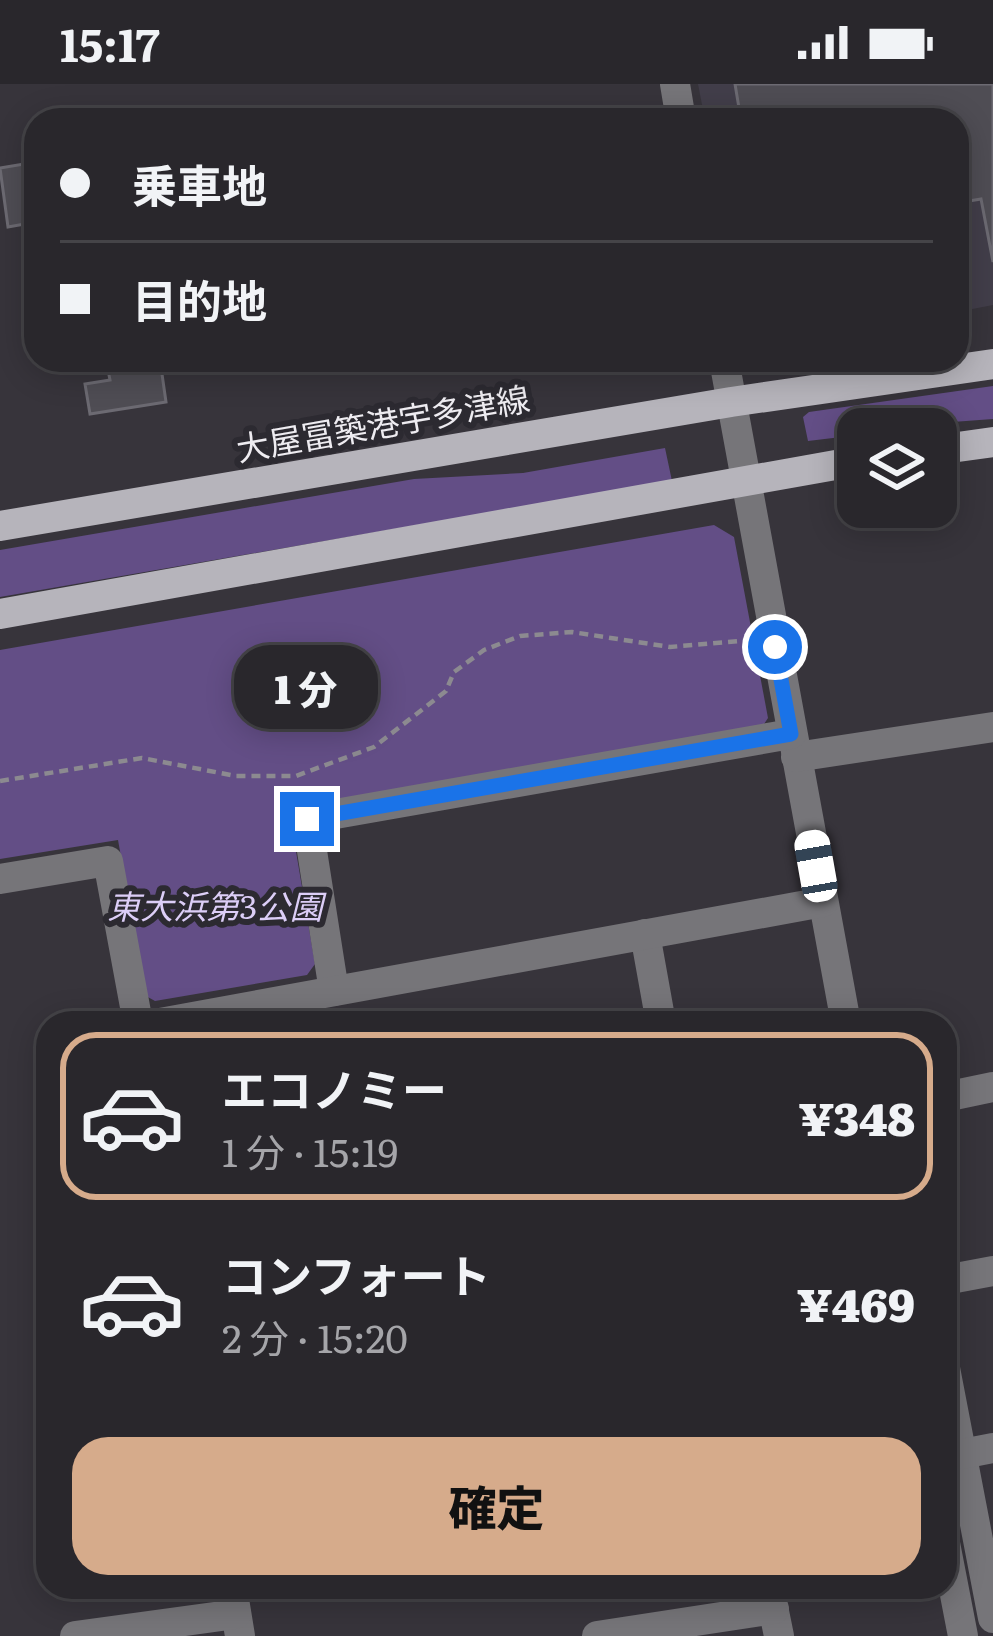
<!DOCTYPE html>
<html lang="ja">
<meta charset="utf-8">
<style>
:root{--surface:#29272c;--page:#353338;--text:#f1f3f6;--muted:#a5a5a9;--line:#454448;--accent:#d6ab8b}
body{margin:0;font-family:Literata,"Noto Sans JP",serif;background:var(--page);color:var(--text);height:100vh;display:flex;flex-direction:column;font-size:45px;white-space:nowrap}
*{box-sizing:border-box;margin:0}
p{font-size:39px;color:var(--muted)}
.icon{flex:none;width:66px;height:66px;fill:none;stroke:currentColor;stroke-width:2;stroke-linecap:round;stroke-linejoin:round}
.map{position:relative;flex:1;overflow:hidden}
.panel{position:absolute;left:36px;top:927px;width:921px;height:588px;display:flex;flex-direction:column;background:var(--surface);border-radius:36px;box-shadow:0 6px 30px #0003,0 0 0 3px var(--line)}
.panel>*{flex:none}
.banner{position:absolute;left:24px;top:24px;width:945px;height:264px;border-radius:36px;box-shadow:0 6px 30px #0003,0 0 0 3px var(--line);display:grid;align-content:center;height:264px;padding:0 36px;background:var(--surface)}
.buttons{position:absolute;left:837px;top:324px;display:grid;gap:24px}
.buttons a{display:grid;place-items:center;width:120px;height:120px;border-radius:24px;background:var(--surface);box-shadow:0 6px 30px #0003,0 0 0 3px var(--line);font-size:60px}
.end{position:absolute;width:54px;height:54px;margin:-27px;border:15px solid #1a73e8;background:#fff;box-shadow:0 0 0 6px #fff}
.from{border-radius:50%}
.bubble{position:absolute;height:84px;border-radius:36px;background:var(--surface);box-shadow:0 6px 30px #0003,0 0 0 3px var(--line);font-size:39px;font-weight:800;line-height:84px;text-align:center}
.car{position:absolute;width:36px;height:72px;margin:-36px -18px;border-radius:15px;box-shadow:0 0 9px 3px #0007;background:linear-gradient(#fff 24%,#345 0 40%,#fff 0 76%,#345 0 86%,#fff 0)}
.banner b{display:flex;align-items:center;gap:42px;height:114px;font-size:45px}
.banner b+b{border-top:3px solid var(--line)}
.banner i{width:30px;height:30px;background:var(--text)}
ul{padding:21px 0 0;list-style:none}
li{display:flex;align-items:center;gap:36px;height:168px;margin:0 24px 18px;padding:0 12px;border:6px solid transparent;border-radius:36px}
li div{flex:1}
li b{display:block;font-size:45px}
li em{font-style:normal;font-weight:800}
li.on{border-color:var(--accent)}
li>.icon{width:108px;height:108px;stroke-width:1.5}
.action{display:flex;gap:24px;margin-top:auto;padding:24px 36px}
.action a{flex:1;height:138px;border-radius:36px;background:var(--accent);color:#111;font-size:48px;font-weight:800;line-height:138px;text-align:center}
.status{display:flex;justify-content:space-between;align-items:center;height:84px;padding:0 60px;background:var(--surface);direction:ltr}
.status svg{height:33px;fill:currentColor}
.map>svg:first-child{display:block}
.built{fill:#423e4a}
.green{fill:#634e86}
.building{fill:#4f4d54;stroke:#6c6a72;stroke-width:3}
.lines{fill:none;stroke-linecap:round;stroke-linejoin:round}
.path{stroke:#8c8a90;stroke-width:4.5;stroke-dasharray:9 6;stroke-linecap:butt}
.minor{stroke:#767579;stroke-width:30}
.major{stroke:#b6b4bb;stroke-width:30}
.route{stroke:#1a73e8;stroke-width:15}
.labels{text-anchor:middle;stroke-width:12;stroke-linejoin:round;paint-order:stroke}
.street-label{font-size:33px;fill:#eeecf1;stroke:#2c2a31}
.park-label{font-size:33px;font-style:italic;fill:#dccef7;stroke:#2c2a31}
</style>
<div class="status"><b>15:17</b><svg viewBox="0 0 49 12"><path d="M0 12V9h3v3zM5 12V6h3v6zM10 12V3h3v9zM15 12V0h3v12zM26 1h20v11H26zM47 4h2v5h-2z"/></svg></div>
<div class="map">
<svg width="993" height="1552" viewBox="0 0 993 1552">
<rect width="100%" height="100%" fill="#37343b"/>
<!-- built -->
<polygon class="built" points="698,0 993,0 993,221 957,228 957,36 705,36"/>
<!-- green -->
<g class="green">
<polygon points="993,302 993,335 858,345 858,351 808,357 803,333 809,328"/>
<polygon points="665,364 672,397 0,513 0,466 414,395 523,389"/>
<polygon points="714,441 734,453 768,634 762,643 289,726 315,880 307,891 155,917 146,912 118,756 0,775 0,566"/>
</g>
<!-- building -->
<g class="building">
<polygon points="735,0 993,0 993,178 981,115 957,119 957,36 741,36"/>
<polygon points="36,78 36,138 8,143 0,84"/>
<polygon points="106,276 160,276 166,318 90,330 85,300 110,296"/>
</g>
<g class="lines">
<!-- path -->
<polyline class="path" points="0,697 142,674 236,692 296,692 374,663 446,607 454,588 484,566 520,552 572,548 670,563 751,556"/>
<!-- minor -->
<g class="minor">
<polyline points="675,0 681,36"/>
<polyline points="724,276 846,939"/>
<polyline points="796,673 993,643"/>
<polyline points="0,795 108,777 138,939"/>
<polyline points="645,850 661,939"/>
<polyline points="334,907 307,735 791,650"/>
<polyline points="160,939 823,818"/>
<polyline points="945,1013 993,1003"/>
<polyline points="945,1196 993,1187"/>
<polyline points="945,1284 993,1534"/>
<polyline points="962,1370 993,1364"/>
<polyline points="945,1459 963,1552"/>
<polyline points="232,1503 240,1552"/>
<polyline points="769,1503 779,1552"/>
<polyline points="75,1552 236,1530"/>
<polyline points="597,1552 774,1525"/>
</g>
<!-- major -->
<g class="major">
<polyline points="936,366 993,358"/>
<polyline points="0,442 731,318 993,280"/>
<polyline points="0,530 858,377"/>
</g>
</g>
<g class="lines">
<!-- route -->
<polyline class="route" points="307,735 791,650 775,563"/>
</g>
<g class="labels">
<!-- street labels -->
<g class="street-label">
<text transform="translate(383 340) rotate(-10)" y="12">大屋冨築港宇多津線</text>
</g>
<!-- park labels -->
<g class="park-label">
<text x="215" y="835">東大浜第3公園</text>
</g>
</g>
</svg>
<div class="buttons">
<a><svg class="icon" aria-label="layers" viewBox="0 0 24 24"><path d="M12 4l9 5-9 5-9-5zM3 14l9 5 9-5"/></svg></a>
</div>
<i class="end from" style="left:775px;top:563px"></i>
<i class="end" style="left:307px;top:735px"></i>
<div class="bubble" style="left:234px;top:561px;width:144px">1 分</div>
<i class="car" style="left:816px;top:782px;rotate:350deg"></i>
<div class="banner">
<b><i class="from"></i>乗車地</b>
<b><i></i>目的地</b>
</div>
<section class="panel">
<ul>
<li class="on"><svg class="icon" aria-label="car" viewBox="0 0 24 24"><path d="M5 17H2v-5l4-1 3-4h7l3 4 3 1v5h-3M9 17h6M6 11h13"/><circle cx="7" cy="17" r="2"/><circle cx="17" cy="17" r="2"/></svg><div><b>エコノミー</b><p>1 分 · 15:19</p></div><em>¥348</em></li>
<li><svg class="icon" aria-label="car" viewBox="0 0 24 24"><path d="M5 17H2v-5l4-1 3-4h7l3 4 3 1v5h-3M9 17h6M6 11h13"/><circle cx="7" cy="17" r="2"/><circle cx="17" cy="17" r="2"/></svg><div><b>コンフォート</b><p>2 分 · 15:20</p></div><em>¥469</em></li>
</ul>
<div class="action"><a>確定</a></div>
</section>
</div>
